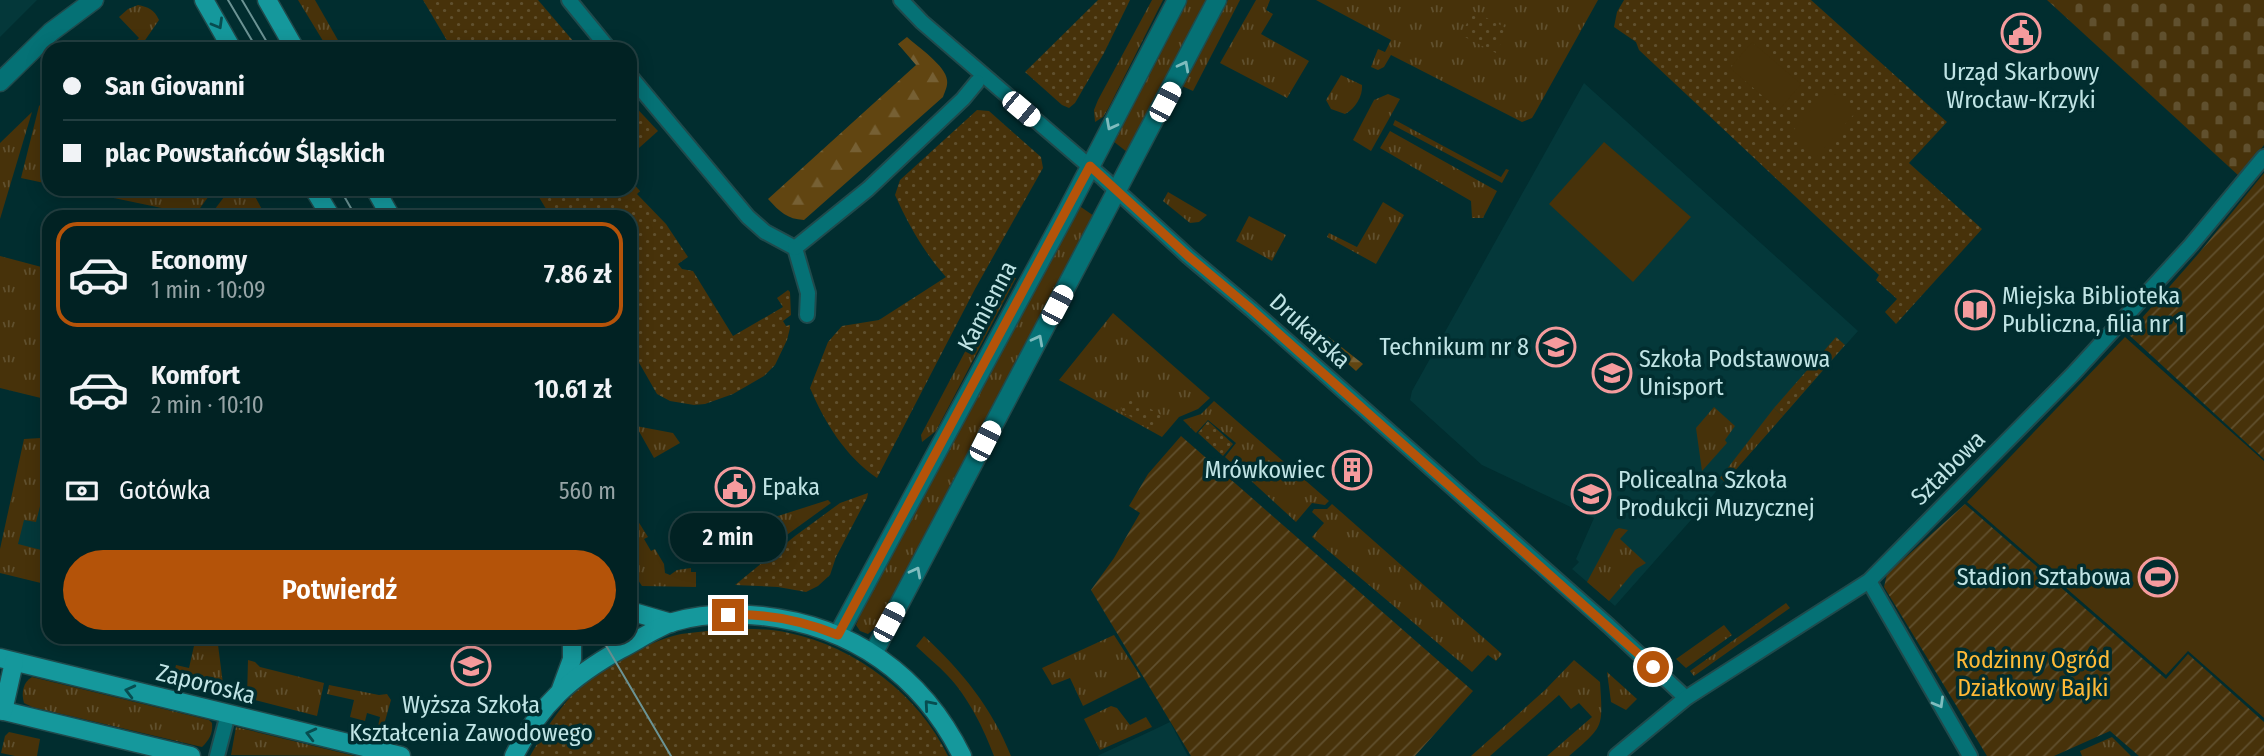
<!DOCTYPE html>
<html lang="pl">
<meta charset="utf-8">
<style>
:root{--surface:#012223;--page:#0b2a2b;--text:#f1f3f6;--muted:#96a4a6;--line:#233f41;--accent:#b45309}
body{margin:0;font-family:"Fira Sans Condensed",sans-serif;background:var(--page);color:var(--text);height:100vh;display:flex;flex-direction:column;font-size:26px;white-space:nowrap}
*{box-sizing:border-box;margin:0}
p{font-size:23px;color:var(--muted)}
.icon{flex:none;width:38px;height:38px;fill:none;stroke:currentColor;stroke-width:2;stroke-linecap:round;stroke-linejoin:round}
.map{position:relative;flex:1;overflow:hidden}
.details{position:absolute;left:42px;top:210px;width:595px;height:434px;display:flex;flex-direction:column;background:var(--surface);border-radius:21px;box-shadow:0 4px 18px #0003,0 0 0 2px var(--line)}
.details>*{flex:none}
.top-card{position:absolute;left:42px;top:42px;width:595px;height:154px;border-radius:21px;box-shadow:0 4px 18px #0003,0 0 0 2px var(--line);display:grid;align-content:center;height:154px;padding:0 21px;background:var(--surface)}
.end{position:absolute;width:32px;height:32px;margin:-16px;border:9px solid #b45309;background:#fff;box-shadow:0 0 0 4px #fff}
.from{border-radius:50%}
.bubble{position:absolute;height:49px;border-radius:24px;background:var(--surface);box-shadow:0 4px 18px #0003,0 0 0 2px var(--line);font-size:23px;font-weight:600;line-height:49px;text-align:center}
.car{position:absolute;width:21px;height:42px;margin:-21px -10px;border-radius:9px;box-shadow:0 0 5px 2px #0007;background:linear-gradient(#fff 24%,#345 0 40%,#fff 0 76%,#345 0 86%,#fff 0)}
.top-card b{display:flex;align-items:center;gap:24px;height:66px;font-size:26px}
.top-card b+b{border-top:2px solid var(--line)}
.top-card i{width:18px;height:18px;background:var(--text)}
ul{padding:12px 0 0;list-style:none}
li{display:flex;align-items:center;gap:21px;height:105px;margin:0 14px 10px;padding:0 7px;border:4px solid transparent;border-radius:21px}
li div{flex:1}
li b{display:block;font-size:26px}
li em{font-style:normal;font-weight:600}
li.current{border-color:var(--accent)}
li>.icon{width:63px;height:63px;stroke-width:1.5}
.pay{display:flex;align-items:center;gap:18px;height:77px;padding:0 21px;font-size:26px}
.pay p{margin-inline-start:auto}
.button{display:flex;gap:14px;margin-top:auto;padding:14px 21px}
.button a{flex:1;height:80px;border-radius:42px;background:var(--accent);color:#fff;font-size:28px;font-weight:600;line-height:80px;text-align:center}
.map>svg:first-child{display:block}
.built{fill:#04383a}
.grass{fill:url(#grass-tufts)}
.forest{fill:url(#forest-firs)}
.cemetery{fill:url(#cemetery-stones)}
.park{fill:url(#park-dots)}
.garden{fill:url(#garden-furrows)}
.pitch{fill:#47320a}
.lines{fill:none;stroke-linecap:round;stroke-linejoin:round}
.minor-casing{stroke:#204a4c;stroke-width:18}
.tertiary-casing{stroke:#204a4c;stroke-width:21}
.secondary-casing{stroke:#204a4c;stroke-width:21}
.minor{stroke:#057175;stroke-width:14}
.tertiary{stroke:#057175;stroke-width:18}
.secondary{stroke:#15989c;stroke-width:18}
.tram{stroke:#6b9394;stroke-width:2}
.oneway{stroke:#074d50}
.oneway2{stroke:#7fbcbe}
.route{stroke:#b45309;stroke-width:9}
.labels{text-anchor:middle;stroke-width:7;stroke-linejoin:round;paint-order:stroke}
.poi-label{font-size:24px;fill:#c0e4e5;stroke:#012d2f;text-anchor:start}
.street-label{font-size:24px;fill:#c0e4e5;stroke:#012d2f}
.park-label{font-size:24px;fill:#fdb937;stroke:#012d2f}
</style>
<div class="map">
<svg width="2264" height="756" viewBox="0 0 2264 756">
<defs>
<pattern id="grass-tufts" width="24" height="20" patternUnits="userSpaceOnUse" patternTransform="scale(1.75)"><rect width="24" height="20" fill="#47320a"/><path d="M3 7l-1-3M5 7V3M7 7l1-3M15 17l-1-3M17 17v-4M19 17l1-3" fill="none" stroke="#60502e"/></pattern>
<pattern id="forest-firs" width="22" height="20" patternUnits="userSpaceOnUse" patternTransform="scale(1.75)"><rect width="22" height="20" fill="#614511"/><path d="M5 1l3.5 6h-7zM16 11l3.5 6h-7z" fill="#766034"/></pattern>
<pattern id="cemetery-stones" width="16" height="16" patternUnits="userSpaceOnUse" patternTransform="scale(1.75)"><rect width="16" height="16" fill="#47320a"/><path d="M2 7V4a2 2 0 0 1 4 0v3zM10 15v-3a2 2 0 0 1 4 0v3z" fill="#60502e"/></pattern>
<pattern id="park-dots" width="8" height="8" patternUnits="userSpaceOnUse" patternTransform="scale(1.75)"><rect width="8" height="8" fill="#47320a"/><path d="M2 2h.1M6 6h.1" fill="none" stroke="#60502e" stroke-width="1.8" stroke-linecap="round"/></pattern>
<pattern id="garden-furrows" width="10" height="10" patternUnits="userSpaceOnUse" patternTransform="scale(1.75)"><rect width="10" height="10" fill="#47320a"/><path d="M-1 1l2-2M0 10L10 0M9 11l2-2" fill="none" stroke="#60502e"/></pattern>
</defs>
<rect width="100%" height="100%" fill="#012d2f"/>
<!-- built -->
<g class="built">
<polygon points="0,0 37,0 0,37"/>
<polygon points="1584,83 1858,331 1615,606 1572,569 1579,562 1576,559 1594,518 1482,465 1410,400 1412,391"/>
<polygon points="49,445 49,577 0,565"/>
<polygon points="1170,722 1188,756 1097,756 1149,732"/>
</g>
<!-- grass -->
<g class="grass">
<polygon points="298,0 315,0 343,49 328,49"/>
<polygon points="1152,0 1163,0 1108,109 1103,117 1095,122 1094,110 1098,100"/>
<polygon points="1187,0 1208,0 1127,152 1113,141"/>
<polygon points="1228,0 1240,0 1193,91 1182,86"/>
<polygon points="1256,0 1270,0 1266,10 1273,14 1261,34 1309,61 1287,98 1220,63"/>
<polygon points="1316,0 1598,0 1535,113 1532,118 1522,122 1391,55 1384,67 1378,70 1371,67 1378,49 1385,52 1391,40"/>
<path d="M138,5C148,7 154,9 159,20L139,49H107L114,42L120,49L129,48L139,38L119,17L128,9Z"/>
<path d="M1341,75L1362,85C1363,96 1355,109 1345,114L1331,109L1326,100Z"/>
<polygon points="1388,94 1400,99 1371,151 1353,140 1374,100"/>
<polygon points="47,99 49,99 49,184 21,178 39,106"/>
<polygon points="32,112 0,219 0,143"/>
<polygon points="1395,120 1501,177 1506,169 1509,170 1502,183 1393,125"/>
<polygon points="1390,131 1497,191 1483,218 1472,218 1471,201 1380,148"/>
<polygon points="71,189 214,189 195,215"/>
<polygon points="230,189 251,189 266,217 209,217"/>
<polygon points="1168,192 1207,215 1199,222 1190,223 1163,201"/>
<polygon points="1383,202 1404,215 1376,264 1327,237 1329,233 1357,247"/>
<polygon points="1078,205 1094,216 876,627 868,634 860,631 856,625 861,613"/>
<polygon points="1249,216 1286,235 1272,261 1236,241"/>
<polygon points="0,256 49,269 49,400 0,388"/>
<polygon points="1005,276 1016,278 936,431 922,442 921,435"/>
<polygon points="1113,313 1210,398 1198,409 1179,417 1162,437 1059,380"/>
<polygon points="1214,401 1329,501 1325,505 1312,503 1296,522 1225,457 1236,443 1208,420 1196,433 1183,420 1201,414"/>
<polygon points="1714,407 1735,426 1725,440 1727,443 1702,471 1696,428"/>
<polygon points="1774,408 1783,416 1725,482 1720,478"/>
<polygon points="636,426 673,433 680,443 654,458"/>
<polygon points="41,438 49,441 49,471 36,522 24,520 18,544 49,552 49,585 0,573 0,549 24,439"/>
<polygon points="828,500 831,503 766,550 750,546 733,545 734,519 778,516"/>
<polygon points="1332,504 1502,654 1496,661 1488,655 1472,672 1312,537 1324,523 1312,512 1314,509 1327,509"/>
<polygon points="631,510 648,537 644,539 651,551 655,549 664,564 665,573 670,575 677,570 691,568 691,572 696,572 696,587 642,586 630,568"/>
<polygon points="1619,528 1628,530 1620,539 1646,563 1636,569 1609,601 1587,582 1615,530"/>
<polygon points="1786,603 1790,608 1704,669 1694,676 1690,671"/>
<polygon points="1724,625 1732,635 1686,668 1676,659"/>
<polygon points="1114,635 1141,677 1083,706 1070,678 1052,685 1042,668"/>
<path d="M924,636C962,671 992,708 1011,756H994C984,729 968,697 948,676C938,665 926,656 916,646Z"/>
<polygon points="196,637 217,637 223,684 212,687 173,678 176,665 189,668"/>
<polygon points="248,660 255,662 260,667 324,683 317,716 247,698"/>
<path d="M1574,660L1600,682C1603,728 1604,726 1569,756H1547L1592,717L1579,703L1571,709L1559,695L1490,756H1471L1545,690Z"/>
<polygon points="1607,672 1637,699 1626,710 1611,702"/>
<path d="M32,677L209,720L212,723C213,734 209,740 202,747L32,707L24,703C21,693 23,682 32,677Z"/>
<polygon points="329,685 379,695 387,694 391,700 383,728 378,726 380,717 367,713 365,721 350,717 354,700 327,694"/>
<polygon points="1111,706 1117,708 1130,725 1146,717 1152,727 1100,750 1084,719"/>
<polygon points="236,727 355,756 231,755"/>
<polygon points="9,732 40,739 37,756 15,756 1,753 5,736"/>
<polygon points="2112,737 2131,756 2082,756 2080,751"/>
</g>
<!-- forest -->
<g class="forest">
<path d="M907,37C918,47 946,66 947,80C948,86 945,91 943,97L804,220C787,219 780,212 768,199L916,65L898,44Z"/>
<polygon points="1306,319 1363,364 1356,371 1303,324"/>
</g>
<!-- cemetery -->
<polygon class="cemetery" points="2047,0 2264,0 2264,145 2239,176"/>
<!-- park -->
<g class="park">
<polygon points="423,0 538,0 580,49 452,49"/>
<polygon points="1098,0 1130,0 1104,53 1075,103 1069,108 1062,105 1025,72"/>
<polygon points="1624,0 1811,0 1947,122 1909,163 1982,229 1896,324 1885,312 1897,299 1876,280 1879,275 1639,50 1636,42 1614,27 1617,12"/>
<polygon points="1473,11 1508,29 1496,53 1461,35"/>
<polygon points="630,101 658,131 630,156"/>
<path d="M977,110L989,111L1041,157L1043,168L975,289L877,478C845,456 825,423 810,388L828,342L842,326L879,320L946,277C925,254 908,224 895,195L900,180Z"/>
<polygon points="630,180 640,191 637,194 666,224 688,257 678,264 682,269 693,271 733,336 783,307 777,298 788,290 790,292 791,315 783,321 786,326 790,325 790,328 787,340 775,365 764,376 733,394 705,404 694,405 670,401 657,394 630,347 630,217 551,217 534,189 630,189"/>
<polygon points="1836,337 1845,345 1783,416 1774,408"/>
<polygon points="1128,396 1163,416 1155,430 1120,411"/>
<polygon points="1208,421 1233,444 1223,456 1198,433"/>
<polygon points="868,493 867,498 836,557 830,575 818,586 806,592 778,587 735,585 795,536 840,503"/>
<path d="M724,629C746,629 768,628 789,633C856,647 919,695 948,756H530C541,737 552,719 566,702C591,673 644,642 681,634C695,632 710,631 724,629Z"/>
</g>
<!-- garden -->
<g class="garden">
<polygon points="2264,173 2264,459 2128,334 2199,253"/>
<polygon points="1181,436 1473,691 1415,756 1191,756 1091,590 1114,558 1140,513 1129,506 1148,474"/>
<polygon points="1965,504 2166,679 2188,654 2264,722 2264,756 2139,756 2110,731 2054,756 1987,756 1884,587 1887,574"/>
</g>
<!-- pitch -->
<g class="pitch">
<polygon points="1752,42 1801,84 1779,110 1730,68"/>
<polygon points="1829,89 1856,112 1817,156 1791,133"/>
<polygon points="1604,142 1691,217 1633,282 1549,204"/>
<polygon points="2125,337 2264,461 2264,718 2188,651 2166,675 1967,502"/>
</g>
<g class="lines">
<defs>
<g id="minor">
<polyline points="569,0 609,49"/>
<polyline points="901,0 922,22 1103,178 1188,256 1251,309 1609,626 1686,698"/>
<polyline points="630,76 748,217 765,232 795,248 808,293 807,315"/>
<polyline points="795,248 868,189 963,99 977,82"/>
<polyline points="1869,581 1970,756"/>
<polyline points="217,756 228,714"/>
<polyline points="1616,756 1686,698 1869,581 2073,374 2191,245 2264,157"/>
</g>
<g id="tertiary">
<polyline points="0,82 51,32 94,0"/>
<polyline points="838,635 1066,213 1177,0"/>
<polyline points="873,654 1217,0"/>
</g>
<g id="secondary">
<polyline points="204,0 232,49"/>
<polyline points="267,0 295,49"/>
<polyline points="314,189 331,217"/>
<polyline points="375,189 391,217"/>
<polyline points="630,611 671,623"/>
<polyline points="0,658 401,756"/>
<polyline points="561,689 572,659 572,637"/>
<polyline points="0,710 191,756"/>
<polyline points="3,711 14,662"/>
<path d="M514,756C540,704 571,677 621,649C637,641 655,628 673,622C701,614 733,613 762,616C852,626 922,675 962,756"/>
</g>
</defs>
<!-- minor casing -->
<use href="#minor" class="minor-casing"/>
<!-- tertiary casing -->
<use href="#tertiary" class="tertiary-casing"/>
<!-- secondary casing -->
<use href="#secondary" class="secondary-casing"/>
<!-- minor -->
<use href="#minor" class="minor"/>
<!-- tertiary -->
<use href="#tertiary" class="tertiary"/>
<!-- secondary -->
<use href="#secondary" class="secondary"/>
<!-- tram -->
<g class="tram">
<polyline points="228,0 257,49"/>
<polyline points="242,0 271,49"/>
<polyline points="340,189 356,217"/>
<polyline points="601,637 671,756"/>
</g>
</g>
<!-- one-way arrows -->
<defs><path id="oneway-chevron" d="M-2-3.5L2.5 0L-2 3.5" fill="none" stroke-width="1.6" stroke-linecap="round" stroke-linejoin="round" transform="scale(1.75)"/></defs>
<g class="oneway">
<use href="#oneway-chevron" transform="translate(218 24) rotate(60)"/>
<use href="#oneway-chevron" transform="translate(130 691) rotate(-166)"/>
<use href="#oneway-chevron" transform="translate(929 705) rotate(-131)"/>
<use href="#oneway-chevron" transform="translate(311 734) rotate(-166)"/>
</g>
<g class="oneway2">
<use href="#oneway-chevron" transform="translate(1184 66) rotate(-62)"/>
<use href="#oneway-chevron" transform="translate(1111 125) rotate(118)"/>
<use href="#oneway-chevron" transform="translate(1038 340) rotate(-62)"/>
<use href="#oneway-chevron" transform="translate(916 572) rotate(-62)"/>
<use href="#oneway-chevron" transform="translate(1939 703) rotate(60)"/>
</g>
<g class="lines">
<!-- route -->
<path class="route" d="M728,615C766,613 803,621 838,635L1090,166L1188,256L1251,309L1653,667"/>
</g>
<!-- icons -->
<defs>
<symbol id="civic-ring" viewBox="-11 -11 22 22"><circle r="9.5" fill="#012d2f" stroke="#f59b9d" stroke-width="1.5"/><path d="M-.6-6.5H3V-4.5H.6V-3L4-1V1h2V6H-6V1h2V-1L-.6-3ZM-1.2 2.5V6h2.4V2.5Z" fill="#f59b9d"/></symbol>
<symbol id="library-ring" viewBox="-11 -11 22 22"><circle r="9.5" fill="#012d2f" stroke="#f59b9d" stroke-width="1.5"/><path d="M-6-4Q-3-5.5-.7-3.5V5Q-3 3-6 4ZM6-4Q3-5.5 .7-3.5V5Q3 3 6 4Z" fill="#f59b9d"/></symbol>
<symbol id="school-ring" viewBox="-11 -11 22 22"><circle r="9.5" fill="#012d2f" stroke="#f59b9d" stroke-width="1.5"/><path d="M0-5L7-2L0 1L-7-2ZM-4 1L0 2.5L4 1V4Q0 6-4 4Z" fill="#f59b9d"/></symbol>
<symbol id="building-ring" viewBox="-11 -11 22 22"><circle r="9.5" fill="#012d2f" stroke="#f59b9d" stroke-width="1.5"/><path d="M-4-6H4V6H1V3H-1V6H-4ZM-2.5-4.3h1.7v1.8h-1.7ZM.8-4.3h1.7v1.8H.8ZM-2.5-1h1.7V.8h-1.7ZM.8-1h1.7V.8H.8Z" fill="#f59b9d"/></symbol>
<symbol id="university-ring" viewBox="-11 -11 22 22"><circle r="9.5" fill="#012d2f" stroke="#f59b9d" stroke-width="1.5"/><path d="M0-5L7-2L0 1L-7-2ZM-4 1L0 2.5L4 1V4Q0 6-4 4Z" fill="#f59b9d"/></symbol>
<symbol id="stadium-ring" viewBox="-11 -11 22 22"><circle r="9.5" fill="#012d2f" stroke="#f59b9d" stroke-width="1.5"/><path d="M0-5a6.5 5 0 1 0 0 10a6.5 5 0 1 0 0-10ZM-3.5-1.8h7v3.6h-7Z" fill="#f59b9d"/></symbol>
</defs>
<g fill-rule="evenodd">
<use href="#civic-ring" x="1999" y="11" width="44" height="44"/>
<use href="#library-ring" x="1953" y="288" width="44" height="44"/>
<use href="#school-ring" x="1534" y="325" width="44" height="44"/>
<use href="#school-ring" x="1590" y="351" width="44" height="44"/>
<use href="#building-ring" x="1330" y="448" width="44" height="44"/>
<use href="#civic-ring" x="713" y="465" width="44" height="44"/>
<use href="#university-ring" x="1569" y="472" width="44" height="44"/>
<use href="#stadium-ring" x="2136" y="555" width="44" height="44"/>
<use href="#university-ring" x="449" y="644" width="44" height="44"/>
</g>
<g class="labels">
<!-- poi labels -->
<g class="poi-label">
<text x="2021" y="80" text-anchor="middle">Urząd Skarbowy<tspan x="2021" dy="28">Wrocław-Krzyki</tspan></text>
<text x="2002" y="304">Miejska Biblioteka<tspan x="2002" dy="28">Publiczna, filia nr 1</tspan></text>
<text x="1529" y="355" text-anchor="end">Technikum nr 8</text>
<text x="1639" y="367">Szkoła Podstawowa<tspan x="1639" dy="28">Unisport</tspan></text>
<text x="1325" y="478" text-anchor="end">Mrówkowiec</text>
<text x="1618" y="488">Policealna Szkoła<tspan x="1618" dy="28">Produkcji Muzycznej</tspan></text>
<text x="762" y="495">Epaka</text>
<text x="2131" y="585" text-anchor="end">Stadion Sztabowa</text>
<text x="471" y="713" text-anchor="middle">Wyższa Szkoła<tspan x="471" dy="28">Kształcenia Zawodowego</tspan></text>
</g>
<!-- street labels -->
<g class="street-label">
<text transform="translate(987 306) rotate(-62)" y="8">Kamienna</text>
<text transform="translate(1310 331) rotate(42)" y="8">Drukarska</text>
<text transform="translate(1948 468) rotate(-45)" y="8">Sztabowa</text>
<text transform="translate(206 684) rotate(14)" y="8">Zaporoska</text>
</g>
<!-- park labels -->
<g class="park-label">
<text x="2033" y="668">Rodzinny Ogród<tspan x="2033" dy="28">Działkowy Bajki</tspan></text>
</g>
</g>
</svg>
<i class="end from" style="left:1653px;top:667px"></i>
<i class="end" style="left:728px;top:615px"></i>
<div class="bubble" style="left:670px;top:513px;width:116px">2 min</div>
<i class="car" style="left:1165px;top:102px;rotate:28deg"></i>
<i class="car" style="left:1021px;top:109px;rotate:130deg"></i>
<i class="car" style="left:1057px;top:305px;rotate:28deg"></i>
<i class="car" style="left:985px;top:441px;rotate:27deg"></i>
<i class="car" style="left:889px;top:622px;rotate:28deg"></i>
<div class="top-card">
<b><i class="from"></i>San Giovanni</b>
<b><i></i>plac Powstańców Śląskich</b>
</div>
<section class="details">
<ul>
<li class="current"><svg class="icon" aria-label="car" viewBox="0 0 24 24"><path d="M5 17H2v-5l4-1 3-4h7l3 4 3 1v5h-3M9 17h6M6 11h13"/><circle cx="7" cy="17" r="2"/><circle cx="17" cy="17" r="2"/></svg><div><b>Economy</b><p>1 min · 10:09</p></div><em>7.86 zł</em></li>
<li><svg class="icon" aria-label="car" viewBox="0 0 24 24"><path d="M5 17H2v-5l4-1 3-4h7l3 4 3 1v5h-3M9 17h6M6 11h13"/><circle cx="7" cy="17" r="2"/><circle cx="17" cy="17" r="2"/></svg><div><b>Komfort</b><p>2 min · 10:10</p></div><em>10.61 zł</em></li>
</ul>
<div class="pay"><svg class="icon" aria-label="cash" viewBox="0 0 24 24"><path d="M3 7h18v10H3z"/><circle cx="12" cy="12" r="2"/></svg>Gotówka<p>560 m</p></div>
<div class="button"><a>Potwierdź</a></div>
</section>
</div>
